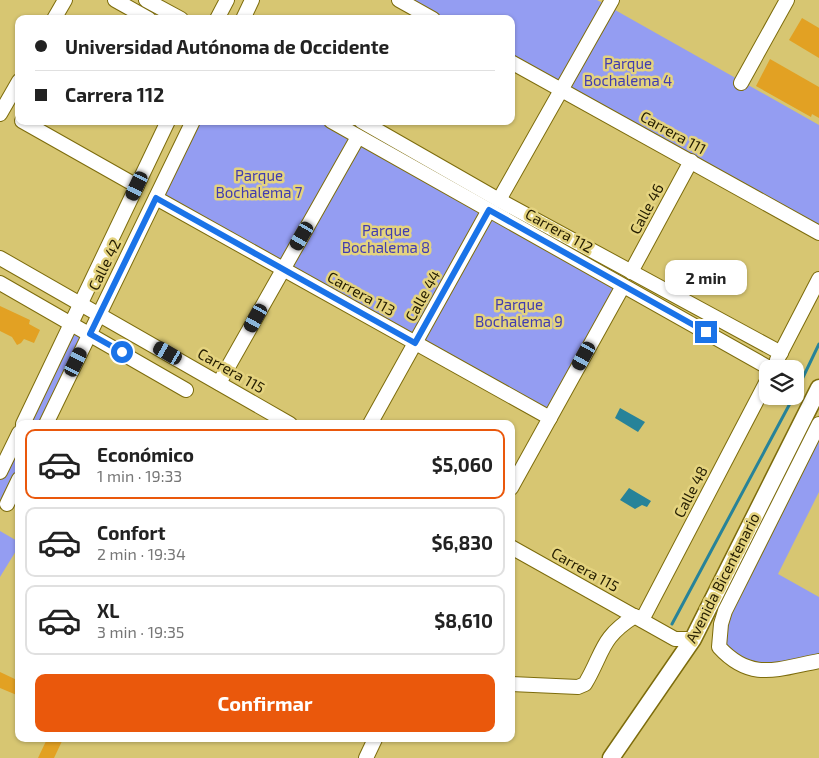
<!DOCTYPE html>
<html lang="es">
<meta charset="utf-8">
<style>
:root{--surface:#fff;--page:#f6f6f6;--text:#222;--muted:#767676;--line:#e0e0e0;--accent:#ea580c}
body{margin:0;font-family:"Exo 2",sans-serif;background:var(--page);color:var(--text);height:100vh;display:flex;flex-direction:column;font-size:19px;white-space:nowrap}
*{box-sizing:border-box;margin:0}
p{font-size:16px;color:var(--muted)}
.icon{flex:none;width:28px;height:28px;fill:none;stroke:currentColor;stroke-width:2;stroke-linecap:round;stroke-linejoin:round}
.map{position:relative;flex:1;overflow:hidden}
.side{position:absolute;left:15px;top:420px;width:500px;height:322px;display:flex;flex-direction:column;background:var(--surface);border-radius:10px;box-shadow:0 1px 4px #0004}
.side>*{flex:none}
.banner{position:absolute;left:15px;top:15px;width:500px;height:110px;border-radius:10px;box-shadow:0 1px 4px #0004;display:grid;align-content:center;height:110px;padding:0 20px;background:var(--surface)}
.fabs{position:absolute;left:759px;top:360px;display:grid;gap:10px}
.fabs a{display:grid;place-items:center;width:45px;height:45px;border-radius:10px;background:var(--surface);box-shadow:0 1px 4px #0004;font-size:25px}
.end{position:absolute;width:22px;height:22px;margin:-11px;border:6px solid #1a73e8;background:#fff;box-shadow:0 0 0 2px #fff}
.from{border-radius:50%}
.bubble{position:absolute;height:35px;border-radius:10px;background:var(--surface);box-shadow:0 1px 4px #0004;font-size:16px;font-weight:700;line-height:35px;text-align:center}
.car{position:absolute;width:15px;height:30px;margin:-15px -8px;border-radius:6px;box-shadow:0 0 4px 1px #0007;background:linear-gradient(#222 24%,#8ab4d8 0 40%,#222 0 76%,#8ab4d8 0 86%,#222 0)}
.banner b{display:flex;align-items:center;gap:18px;height:48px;font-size:19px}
.banner b+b{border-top:1px solid var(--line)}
.banner i{width:12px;height:12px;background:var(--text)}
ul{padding:9px 0 0;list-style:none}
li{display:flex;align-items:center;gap:15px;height:70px;margin:0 10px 8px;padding:0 10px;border:2px solid var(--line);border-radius:10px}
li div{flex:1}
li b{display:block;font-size:19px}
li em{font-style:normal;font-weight:700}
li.on{border-color:var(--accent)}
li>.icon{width:45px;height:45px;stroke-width:1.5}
.primary-button{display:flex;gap:10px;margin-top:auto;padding:10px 20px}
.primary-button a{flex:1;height:58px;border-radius:10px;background:var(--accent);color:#fff;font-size:20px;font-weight:700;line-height:58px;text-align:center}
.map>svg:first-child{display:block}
.green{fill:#949df2}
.water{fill:#278399}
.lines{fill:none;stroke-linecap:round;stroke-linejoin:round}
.stream{stroke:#278399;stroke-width:3}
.building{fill:#e2a123}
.minor-casing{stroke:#7d6c0c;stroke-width:16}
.major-casing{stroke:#7d6c0c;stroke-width:19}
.minor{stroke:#fff;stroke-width:14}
.major{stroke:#fff;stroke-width:16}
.route{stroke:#1a73e8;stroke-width:6}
.labels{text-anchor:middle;stroke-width:5;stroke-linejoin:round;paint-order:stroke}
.park-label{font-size:15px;fill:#413cb0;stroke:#e4d37f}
.street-label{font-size:15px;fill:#241d00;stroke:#e4d37f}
</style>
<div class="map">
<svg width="819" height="758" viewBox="0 0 819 758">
<rect width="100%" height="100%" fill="#d7c672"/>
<!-- green -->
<g class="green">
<polygon points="399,0 597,0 608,6 819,125 819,233 511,62 511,19 433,19"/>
<polygon points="193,121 331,121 623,286 550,418 156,198"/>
<polygon points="72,323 90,333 46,424 23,424"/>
<polygon points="819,424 819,492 778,574 819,597 819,661 748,669 719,647 721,624"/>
<polygon points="19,433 19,479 7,504 0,501 0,472"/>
<polygon points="0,531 19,542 19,546 0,577"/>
</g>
<!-- water -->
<g class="water">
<polygon points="620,408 645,422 638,432 615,418"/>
<polygon points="629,488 651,501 647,507 642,505 635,509 620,500"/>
</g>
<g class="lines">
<!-- stream -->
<g class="stream">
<polyline points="795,394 819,344"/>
<polyline points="672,624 794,396"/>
</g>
</g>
<!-- building -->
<g class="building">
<polygon points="802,18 819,28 819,58 789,40"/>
<polygon points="770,59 819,87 819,118 812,114 811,117 756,86"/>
<polygon points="0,306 30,320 29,324 40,330 34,343 24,339 21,343 17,345 12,337 0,331"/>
<polygon points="0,672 19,681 19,696 0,688"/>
<polygon points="47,739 63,739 54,758 38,758"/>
</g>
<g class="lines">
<defs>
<g id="minor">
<polyline points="115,0 149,19"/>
<polyline points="146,0 181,19"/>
<polyline points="399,0 433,19"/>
<polyline points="54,19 65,0"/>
<polyline points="217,19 227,0"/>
<polyline points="243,19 252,0"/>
<polyline points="511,62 819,233"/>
<polyline points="741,83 787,0"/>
<polyline points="0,114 19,81"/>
<polyline points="22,121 137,186"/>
<polyline points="331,121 771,369"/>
<polyline points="361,121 499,200 781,353"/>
<polyline points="156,198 550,418"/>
<polyline points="499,200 612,0"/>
<polyline points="0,258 290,424"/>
<polyline points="631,272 691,161"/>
<polyline points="0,283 186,390"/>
<polyline points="777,360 819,279"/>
<polyline points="219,383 358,137"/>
<polyline points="23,424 168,121"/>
<polyline points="46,424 193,121"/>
<polyline points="370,424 489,210"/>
<path d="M819,424L725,611L721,624L719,647C751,682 777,669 819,661"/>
<polyline points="0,472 19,433"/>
<polyline points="511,488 623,286"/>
<polyline points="7,504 19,479"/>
<polyline points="511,547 675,639 693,639"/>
<polyline points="642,620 768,379"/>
<path d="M511,684L578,687L585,684C604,652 600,638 635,616"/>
<polyline points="366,758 375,739"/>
</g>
<polyline id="major" points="611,758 693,639 819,388"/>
</defs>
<!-- minor casing -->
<use href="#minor" class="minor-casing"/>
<!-- major casing -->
<use href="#major" class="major-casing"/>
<!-- minor -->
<use href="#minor" class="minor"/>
<!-- major -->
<use href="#major" class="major"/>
</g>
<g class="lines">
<!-- route -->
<polyline class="route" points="122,352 90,334 156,198 415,343 489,210 706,332"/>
</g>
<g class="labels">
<!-- park labels -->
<g class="park-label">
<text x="628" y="69">Parque<tspan x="628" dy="17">Bochalema 4</tspan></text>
<text x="259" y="181">Parque<tspan x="259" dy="17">Bochalema 7</tspan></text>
<text x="386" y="236">Parque<tspan x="386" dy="17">Bochalema 8</tspan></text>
<text x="519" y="310">Parque<tspan x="519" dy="17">Bochalema 9</tspan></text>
</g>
<!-- street labels -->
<g class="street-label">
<text transform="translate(673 133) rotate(29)" y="5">Carrera 111</text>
<text transform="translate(647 209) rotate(-62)" y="5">Calle 46</text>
<text transform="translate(559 231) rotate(29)" y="5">Carrera 112</text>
<text transform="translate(105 265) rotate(-64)" y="5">Calle 42</text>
<text transform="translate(361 294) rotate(29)" y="5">Carrera 113</text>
<text transform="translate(423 296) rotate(-61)" y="5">Calle 44</text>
<text transform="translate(231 371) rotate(30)" y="5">Carrera 115</text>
<text transform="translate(691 492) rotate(-63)" y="5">Calle 48</text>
<text transform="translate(585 570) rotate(29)" y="5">Carrera 115</text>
<text transform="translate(723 578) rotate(-63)" y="5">Avenida Bicentenario</text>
</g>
</g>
</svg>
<div class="fabs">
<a><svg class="icon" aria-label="layers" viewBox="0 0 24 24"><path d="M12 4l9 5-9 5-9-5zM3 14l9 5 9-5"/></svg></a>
</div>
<i class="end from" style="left:122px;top:352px"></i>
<i class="end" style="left:706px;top:332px"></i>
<div class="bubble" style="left:665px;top:260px;width:82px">2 min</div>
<i class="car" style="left:137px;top:186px;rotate:205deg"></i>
<i class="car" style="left:302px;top:236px;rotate:210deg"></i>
<i class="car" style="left:256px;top:318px;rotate:209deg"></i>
<i class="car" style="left:168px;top:353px;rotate:300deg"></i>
<i class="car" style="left:584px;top:356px;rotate:209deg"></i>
<i class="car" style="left:76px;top:362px;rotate:26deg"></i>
<div class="banner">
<b><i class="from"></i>Universidad Autónoma de Occidente</b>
<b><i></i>Carrera 112</b>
</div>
<section class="side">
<ul>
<li class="on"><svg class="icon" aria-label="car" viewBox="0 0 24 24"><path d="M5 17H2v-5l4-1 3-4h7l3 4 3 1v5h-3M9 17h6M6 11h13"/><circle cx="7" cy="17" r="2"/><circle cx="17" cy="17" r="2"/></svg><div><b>Económico</b><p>1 min · 19:33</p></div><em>$5,060</em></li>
<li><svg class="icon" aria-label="car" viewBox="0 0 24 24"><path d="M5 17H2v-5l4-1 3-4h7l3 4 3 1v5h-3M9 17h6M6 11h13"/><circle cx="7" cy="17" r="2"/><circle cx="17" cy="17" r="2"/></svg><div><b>Confort</b><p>2 min · 19:34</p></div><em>$6,830</em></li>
<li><svg class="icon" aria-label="car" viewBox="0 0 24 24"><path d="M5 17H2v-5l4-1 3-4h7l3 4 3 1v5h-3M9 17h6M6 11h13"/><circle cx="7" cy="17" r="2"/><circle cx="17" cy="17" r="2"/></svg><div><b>XL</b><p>3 min · 19:35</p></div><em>$8,610</em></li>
</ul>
<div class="primary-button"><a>Confirmar</a></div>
</section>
</div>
